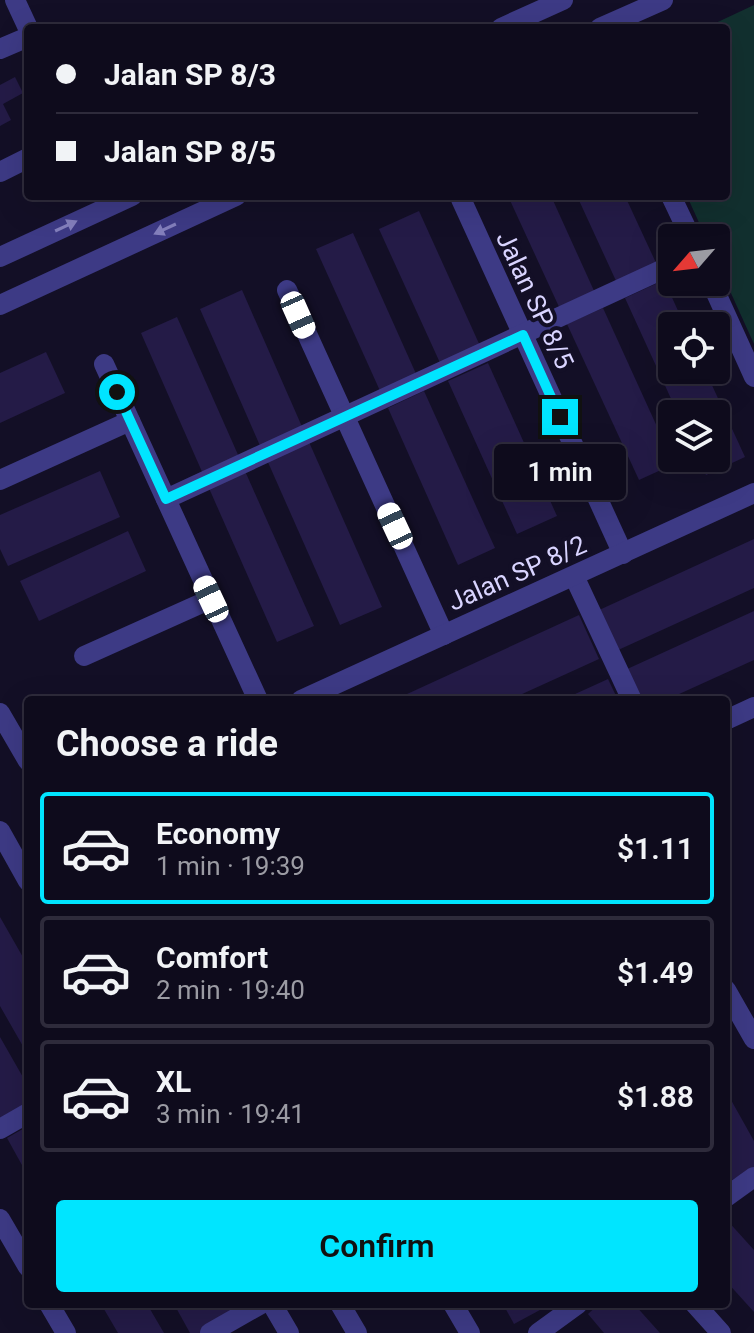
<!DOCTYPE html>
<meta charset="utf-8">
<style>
:root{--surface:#0e0b1c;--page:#1c1929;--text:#f1f3f6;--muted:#9b9ba3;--line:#2e2b3b;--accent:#00e5ff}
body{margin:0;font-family:Roboto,sans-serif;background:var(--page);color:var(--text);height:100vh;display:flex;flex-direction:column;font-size:30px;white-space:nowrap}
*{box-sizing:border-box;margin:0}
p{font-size:26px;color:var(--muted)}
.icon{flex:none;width:44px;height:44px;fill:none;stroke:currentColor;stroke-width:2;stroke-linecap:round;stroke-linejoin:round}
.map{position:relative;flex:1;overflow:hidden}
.sheet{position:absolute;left:24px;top:696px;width:706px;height:612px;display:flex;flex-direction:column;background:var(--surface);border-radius:8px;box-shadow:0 8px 32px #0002,0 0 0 2px var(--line)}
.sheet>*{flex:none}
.hud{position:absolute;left:24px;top:24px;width:706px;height:176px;border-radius:8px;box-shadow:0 8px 32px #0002,0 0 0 2px var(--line);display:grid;align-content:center;height:176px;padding:0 32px;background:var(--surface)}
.needle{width:52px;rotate:242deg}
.controls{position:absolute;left:658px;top:224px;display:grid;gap:16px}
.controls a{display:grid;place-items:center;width:72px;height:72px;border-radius:8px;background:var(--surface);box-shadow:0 8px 32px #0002,0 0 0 2px var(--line);font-size:40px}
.end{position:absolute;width:36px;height:36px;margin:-18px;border:10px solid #00e5ff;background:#111;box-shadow:0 0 0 4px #111}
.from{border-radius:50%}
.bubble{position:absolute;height:56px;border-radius:8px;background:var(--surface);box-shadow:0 8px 32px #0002,0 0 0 2px var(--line);font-size:26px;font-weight:600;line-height:56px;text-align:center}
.car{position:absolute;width:24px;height:48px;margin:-24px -12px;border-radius:10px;box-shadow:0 0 6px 2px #0007;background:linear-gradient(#fff 24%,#345 0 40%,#fff 0 76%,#345 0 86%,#fff 0)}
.hud b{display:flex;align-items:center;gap:28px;height:76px;font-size:30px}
.hud b+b{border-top:2px solid var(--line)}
.hud i{width:20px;height:20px;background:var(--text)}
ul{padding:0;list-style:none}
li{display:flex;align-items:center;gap:24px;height:112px;margin:0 16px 12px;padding:0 16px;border:4px solid var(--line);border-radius:8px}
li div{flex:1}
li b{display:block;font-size:30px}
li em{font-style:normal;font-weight:600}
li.current{border-color:var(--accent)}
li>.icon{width:72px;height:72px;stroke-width:1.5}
h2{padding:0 32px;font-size:36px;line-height:96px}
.primary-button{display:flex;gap:16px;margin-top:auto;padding:16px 32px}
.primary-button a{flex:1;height:92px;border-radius:8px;background:var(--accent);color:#111;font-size:32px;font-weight:600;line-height:92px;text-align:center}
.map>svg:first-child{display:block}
.green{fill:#12302f}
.building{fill:#241b47}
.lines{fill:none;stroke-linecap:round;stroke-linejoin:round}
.minor{stroke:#3d3a85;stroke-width:20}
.oneway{fill:#837fbc}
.route{stroke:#00e5ff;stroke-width:10}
.labels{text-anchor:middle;stroke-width:8;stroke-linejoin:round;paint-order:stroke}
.street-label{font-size:26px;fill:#d9d4ff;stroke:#130f26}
</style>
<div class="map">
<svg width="754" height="1333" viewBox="0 0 754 1333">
<rect width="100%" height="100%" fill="#130f26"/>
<!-- green -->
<polygon class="green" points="754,5 754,344 716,260 716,238 706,238 687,196 726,196 726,28 705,28"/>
<!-- building -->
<g class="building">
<polygon points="15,77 23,93 3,104 11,120 0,126 0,85"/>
<polygon points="508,196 551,196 595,293 560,309"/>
<polygon points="577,196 625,196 657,265 617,283"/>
<polygon points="419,211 481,348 441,365 379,229"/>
<polygon points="353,233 417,376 381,393 316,249"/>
<polygon points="664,280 685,326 672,326 672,370 705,370 745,457 706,475 698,458 716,458 716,414 678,414 625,298"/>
<polygon points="242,290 303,429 261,448 200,309"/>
<polygon points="603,308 674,464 639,480 567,324"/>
<polygon points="177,317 239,457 203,474 141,333"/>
<polygon points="46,352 65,393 0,423 0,373"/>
<polygon points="488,363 557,516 517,534 448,381"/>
<polygon points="424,391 495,548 458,565 388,408"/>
<polygon points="309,442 382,607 340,625 267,460"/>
<polygon points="100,471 120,517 8,566 0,549 0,515"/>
<polygon points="245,471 314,626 277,642 208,486"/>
<polygon points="128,531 146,571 39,621 20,581"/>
<polygon points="754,539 754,588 616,651 597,611"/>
<polygon points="754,611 754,660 666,700 639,700 625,670"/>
<polygon points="579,615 599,659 509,700 394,700"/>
<polygon points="608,679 618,700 562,700"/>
<polygon points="0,917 28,966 28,1055 0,1006"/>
<polygon points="0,1037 28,1086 28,1107 0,1123"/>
<polygon points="726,1091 754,1141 754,1168 730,1181 726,1174"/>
<polygon points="28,1126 28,1176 7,1138"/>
<polygon points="726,1219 754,1250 754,1312 726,1281"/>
<polygon points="101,1304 147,1304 164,1333 118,1333"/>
<polygon points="174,1304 229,1304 236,1315 204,1333 190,1333"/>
<polygon points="503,1304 551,1304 514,1324"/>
<polygon points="599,1304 634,1304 660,1333 604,1333 588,1314"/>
</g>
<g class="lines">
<!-- minor -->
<g class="minor">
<polyline points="15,0 28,28"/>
<polyline points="501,28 563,0"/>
<polyline points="600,28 663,0"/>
<polyline points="0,49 28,37"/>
<polyline points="0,172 28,158"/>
<polyline points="671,196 691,238"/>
<polyline points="461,199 623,554"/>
<polyline points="0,257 132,196"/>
<polyline points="711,282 754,377"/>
<polyline points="287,290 444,635"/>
<polyline points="0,305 236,196"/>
<polyline points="104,364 258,700"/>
<polyline points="0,480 130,421"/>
<polyline points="166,499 672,265"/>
<polyline points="574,576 632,700"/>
<polyline points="84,656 211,599"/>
<polyline points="301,700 754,493"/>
<polyline points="0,713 28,761"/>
<polyline points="726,720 754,707"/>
<polyline points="0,831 28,881"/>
<polyline points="726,990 754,1039"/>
<polyline points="0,1129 28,1113"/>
<polyline points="726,1197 754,1177"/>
<polyline points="0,1219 28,1267"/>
<polyline points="49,1304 66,1333"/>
<polyline points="272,1304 289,1333"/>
<polyline points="340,1304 357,1333"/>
<polyline points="453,1304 470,1333"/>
<polyline points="695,1304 721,1333"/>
<polyline points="210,1333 261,1304"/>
<polyline points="538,1333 578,1304"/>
</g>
</g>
<!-- one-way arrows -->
<defs><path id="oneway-solid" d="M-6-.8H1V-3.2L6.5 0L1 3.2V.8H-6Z" transform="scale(2)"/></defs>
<g class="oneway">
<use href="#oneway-solid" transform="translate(66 226) rotate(-25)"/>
<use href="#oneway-solid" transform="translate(165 229) rotate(155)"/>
</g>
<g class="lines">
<!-- route -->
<polyline class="route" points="117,392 166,499 523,335 560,417"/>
</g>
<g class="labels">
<!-- street labels -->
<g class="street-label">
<text transform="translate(535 300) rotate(65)" y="9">Jalan SP 8/5</text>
<text transform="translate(517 573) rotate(-24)" y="9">Jalan SP 8/2</text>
</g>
</g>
</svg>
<div class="controls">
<a><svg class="needle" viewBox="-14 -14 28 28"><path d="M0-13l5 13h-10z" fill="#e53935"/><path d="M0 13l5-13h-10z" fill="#9b9ba3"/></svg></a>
<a><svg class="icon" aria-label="locate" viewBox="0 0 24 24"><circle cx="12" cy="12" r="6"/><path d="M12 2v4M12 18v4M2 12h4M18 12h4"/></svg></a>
<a><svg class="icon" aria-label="layers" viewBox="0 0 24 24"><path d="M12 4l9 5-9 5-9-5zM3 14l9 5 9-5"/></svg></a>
</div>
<i class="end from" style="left:117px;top:392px"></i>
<i class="end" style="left:560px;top:417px"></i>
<div class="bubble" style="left:494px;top:444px;width:132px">1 min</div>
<i class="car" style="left:298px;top:315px;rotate:156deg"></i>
<i class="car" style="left:395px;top:526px;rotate:335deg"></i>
<i class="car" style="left:211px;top:599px;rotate:335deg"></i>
<div class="hud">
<b><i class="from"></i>Jalan SP 8/3</b>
<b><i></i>Jalan SP 8/5</b>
</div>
<section class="sheet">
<h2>Choose a ride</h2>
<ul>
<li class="current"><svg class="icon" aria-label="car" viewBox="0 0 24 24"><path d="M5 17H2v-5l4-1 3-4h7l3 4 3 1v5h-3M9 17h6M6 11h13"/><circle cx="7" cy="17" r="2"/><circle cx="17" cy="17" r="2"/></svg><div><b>Economy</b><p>1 min · 19:39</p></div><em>$1.11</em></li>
<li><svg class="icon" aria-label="car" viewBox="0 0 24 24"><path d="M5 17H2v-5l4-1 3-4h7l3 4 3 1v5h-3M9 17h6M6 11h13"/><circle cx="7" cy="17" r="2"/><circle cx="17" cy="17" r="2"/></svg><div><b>Comfort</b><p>2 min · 19:40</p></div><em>$1.49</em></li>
<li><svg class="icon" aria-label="car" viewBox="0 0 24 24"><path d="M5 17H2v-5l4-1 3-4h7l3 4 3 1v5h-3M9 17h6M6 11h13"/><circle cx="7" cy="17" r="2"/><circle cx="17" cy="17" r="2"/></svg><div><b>XL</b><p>3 min · 19:41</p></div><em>$1.88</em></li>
</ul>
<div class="primary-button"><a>Confirm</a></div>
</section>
</div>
